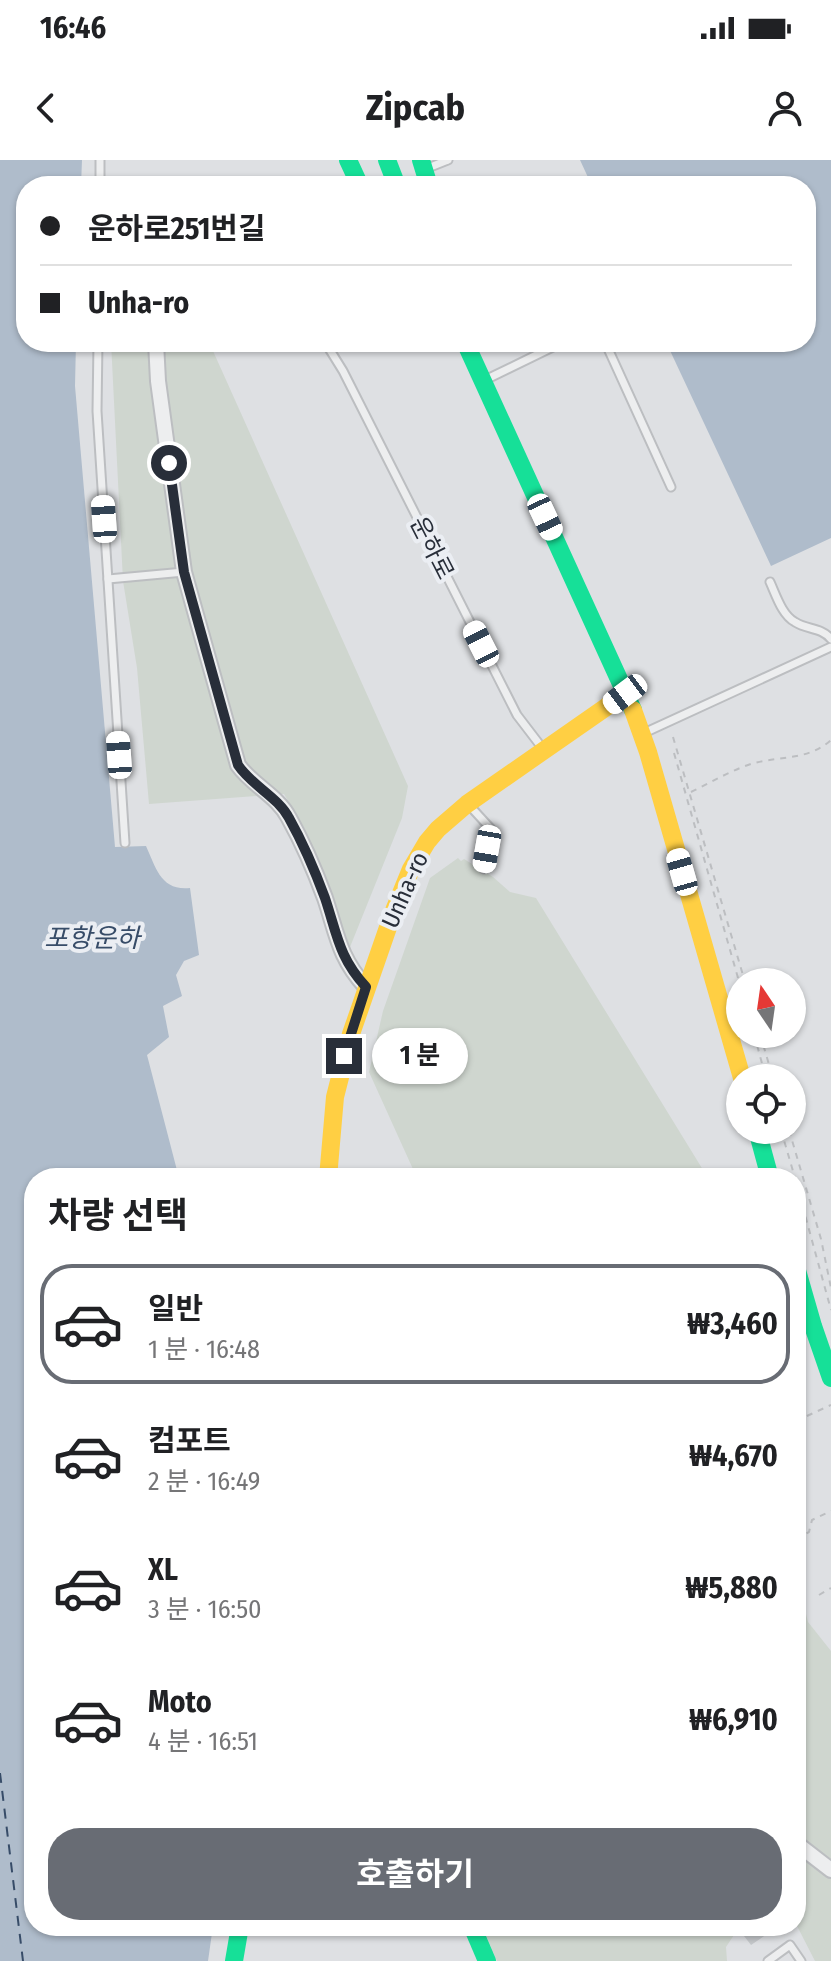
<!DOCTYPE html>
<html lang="ko">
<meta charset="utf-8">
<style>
:root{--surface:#fff;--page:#f2f2f2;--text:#202124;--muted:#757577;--line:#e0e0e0;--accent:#686c74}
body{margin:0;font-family:"Fira Sans Condensed","Noto Sans KR",sans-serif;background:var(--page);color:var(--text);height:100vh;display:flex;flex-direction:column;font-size:30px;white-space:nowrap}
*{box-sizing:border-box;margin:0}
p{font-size:26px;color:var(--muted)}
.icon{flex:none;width:44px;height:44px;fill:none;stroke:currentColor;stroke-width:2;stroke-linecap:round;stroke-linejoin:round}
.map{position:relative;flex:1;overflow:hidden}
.sheet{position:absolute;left:24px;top:1008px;width:782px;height:768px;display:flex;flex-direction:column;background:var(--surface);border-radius:32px;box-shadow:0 2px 6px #0004}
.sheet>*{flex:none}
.guide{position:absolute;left:16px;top:16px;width:800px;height:176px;border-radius:32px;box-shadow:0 2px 6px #0004;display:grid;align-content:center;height:176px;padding:0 24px;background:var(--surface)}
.needle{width:52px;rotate:347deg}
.tools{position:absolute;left:726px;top:808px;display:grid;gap:16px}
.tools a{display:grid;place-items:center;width:80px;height:80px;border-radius:50%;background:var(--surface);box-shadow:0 2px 6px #0004;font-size:40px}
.end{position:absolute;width:36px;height:36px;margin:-18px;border:10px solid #282e39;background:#fff;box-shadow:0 0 0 4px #fff}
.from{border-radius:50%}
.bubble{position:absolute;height:56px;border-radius:28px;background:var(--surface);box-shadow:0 2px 6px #0004;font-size:26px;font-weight:700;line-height:56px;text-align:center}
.car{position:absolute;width:24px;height:48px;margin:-24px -12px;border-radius:10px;box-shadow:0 0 6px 2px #0007;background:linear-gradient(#fff 24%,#345 0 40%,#fff 0 76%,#345 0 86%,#fff 0)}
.guide b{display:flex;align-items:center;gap:28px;height:76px;font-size:30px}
.guide b+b{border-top:2px solid var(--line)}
.guide i{width:20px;height:20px;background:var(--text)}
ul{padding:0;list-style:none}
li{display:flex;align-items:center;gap:24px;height:120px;margin:0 16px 12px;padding:0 8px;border:4px solid transparent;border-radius:32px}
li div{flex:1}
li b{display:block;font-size:30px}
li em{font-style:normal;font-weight:700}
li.active{border-color:var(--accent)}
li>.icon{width:72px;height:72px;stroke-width:1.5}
h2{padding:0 24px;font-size:36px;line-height:96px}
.cta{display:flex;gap:16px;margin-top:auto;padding:16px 24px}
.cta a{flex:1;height:92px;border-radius:32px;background:var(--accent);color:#fff;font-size:32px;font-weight:700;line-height:92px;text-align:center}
.status{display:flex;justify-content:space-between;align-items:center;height:56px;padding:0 40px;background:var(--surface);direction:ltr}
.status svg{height:22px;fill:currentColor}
header{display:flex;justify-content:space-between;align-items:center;height:104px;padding:0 24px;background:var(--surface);font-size:36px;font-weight:700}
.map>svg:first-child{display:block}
.green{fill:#cfd6cf}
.water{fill:#afbccb}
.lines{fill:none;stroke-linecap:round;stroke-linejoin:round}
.ferry{stroke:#374c68;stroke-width:2;stroke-dasharray:10 8;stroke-linecap:butt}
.building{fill:#c4c7ca}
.lane-casing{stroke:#bcbec1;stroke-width:11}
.street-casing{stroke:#bcbec1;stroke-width:18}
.path{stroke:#bcbec1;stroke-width:2;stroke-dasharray:6 6;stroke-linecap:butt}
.lane{stroke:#edeeef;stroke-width:7}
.street{stroke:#edeeef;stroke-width:14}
.fast{stroke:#16e098;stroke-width:18}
.slow{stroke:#ffcf43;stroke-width:18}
.route{stroke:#282e39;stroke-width:10}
.labels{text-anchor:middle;stroke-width:8;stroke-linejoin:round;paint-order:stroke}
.street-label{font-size:24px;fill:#282e39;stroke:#ebeef3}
.water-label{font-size:26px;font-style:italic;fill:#374c68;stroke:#ebeef3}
</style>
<div class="status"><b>16:46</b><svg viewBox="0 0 49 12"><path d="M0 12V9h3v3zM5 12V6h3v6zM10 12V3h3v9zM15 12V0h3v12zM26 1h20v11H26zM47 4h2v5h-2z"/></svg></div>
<header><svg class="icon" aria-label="back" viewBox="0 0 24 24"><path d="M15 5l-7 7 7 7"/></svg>Zipcab<svg class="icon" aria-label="person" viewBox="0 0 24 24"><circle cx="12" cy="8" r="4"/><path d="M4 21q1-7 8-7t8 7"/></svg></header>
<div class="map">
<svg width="831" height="1801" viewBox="0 0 831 1801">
<rect width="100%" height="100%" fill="#dee0e3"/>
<!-- green -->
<g class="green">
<polygon points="111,182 209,182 408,626 402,658 348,792 306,671 284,634 149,644 137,508 123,421"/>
<polygon points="458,698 461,701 464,699 493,717 510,732 536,738 708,1018 417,1018 369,912 383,851 430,718"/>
<polygon points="796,1424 800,1430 808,1462 831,1491 831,1801 815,1801 796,1764"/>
<polygon points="482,1766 740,1766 726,1787 727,1801 497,1801"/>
</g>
<!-- water -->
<g class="water">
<path d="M0,0H82L81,26H26V182H76L75,226L115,687L146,686C156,708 161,731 190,728L199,795L184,801L176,815L182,836L163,846L169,877L147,895L179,1018H34V1035H26L24,1065L34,1066V1766H213L208,1801H0Z"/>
<polygon points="580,0 831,0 831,378 771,406 666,182 806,182 806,26 592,26"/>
</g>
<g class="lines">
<!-- ferry -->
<polyline class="ferry" points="0,1613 23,1801"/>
</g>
<!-- building -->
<polygon class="building" points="758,1766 779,1766 751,1785 744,1776"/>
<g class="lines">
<defs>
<g id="lane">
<polyline points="428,8 448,0"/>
<polyline points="100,26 100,0"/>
<polyline points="98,182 97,251 125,683"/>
<polyline points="325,182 343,211 517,555 543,589"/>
<polyline points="605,182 671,327"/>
<polyline points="485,220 563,182"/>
<polyline points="108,419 184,412"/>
<path d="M770,422C776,435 782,455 795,462C807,470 821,467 831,479"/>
<polyline points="644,573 831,487"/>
<polyline points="469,645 491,669 484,709"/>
<polyline points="768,1801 790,1785 801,1801"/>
</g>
<g id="street">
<path d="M156,182L158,221L184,412L238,605C252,625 278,636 289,658C303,683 315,711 325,738C337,774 339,798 366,827"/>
<polyline points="796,1683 831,1710"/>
</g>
</defs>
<!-- lane casing -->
<use href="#lane" class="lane-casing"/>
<!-- street casing -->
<use href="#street" class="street-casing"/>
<!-- path -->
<g class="path">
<polyline points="673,577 745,822"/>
<polyline points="674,593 740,825"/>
<path d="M691,632C710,623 728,612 748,605C776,595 807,602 831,580"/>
<polyline points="754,874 766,918"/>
<polyline points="760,874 773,918"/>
<polyline points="781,970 795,1018"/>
<polyline points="789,970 821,1079 831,1128"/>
<polyline points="796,1022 831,1150"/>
<polyline points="796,1261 831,1245"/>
<polyline points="796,1379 809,1372 812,1360 831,1351"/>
<polyline points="819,1435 831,1428"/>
</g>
<!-- lane -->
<use href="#lane" class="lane"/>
<!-- street -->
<use href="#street" class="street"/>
<!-- fast -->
<g class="fast">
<polyline points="348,0 360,26"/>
<polyline points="387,0 397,26"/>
<polyline points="421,0 429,26"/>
<polyline points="465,182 633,550"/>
<polyline points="757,970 770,1018"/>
<polyline points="796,1107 813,1166 831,1218"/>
<polyline points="472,1766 487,1801"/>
<polyline points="234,1801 240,1766"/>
</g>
<!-- slow -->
<g class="slow">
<polyline points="633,550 648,592 742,918"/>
<polyline points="328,1018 335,937 351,874 393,753 411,709 427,682 438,669 467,644 625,534"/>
</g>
</g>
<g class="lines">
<!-- route -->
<path class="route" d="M169,303L184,412L238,605C252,626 278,637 289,658C303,683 315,711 325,738C337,774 339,798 366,827L344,896"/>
</g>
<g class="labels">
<!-- street labels -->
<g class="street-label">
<text transform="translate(432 388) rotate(63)" y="8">운하로</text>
<text transform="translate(405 730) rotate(-66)" y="8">Unha-ro</text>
</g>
<!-- water labels -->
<g class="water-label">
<text x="92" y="787">포항운하</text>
</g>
</g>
</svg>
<div class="tools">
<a><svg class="needle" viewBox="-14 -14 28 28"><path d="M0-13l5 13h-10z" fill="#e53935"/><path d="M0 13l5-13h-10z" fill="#757577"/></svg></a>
<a><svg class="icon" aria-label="locate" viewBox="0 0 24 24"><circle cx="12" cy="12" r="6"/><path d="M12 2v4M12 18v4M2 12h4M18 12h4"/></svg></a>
</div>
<i class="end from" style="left:169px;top:303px"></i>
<i class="end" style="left:344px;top:896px"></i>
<div class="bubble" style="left:372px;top:868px;width:96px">1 분</div>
<i class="car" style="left:545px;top:357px;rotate:155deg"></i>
<i class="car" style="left:104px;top:359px;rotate:356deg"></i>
<i class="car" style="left:481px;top:484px;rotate:333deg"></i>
<i class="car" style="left:625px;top:534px;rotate:233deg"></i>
<i class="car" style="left:119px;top:595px;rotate:356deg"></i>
<i class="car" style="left:487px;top:689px;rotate:190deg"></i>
<i class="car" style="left:682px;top:712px;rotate:344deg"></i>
<div class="guide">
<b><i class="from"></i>운하로251번길</b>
<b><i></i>Unha-ro</b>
</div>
<section class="sheet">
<h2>차량 선택</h2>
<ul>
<li class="active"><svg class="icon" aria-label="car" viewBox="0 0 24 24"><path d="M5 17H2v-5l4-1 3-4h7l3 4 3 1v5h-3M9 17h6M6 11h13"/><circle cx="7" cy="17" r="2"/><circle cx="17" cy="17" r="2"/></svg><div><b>일반</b><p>1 분 · 16:48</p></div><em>₩3,460</em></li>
<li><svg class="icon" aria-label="car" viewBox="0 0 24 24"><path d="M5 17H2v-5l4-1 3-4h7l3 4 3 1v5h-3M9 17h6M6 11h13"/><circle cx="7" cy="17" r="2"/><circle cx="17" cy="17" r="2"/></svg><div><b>컴포트</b><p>2 분 · 16:49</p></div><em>₩4,670</em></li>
<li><svg class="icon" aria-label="car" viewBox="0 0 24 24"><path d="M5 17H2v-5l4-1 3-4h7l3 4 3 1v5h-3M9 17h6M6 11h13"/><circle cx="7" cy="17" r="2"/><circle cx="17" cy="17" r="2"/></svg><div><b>XL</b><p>3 분 · 16:50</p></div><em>₩5,880</em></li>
<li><svg class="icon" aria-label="car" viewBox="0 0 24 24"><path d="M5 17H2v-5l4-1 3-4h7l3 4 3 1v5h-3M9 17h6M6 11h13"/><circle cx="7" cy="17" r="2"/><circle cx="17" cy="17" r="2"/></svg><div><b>Moto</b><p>4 분 · 16:51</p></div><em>₩6,910</em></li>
</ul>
<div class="cta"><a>호출하기</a></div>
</section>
</div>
